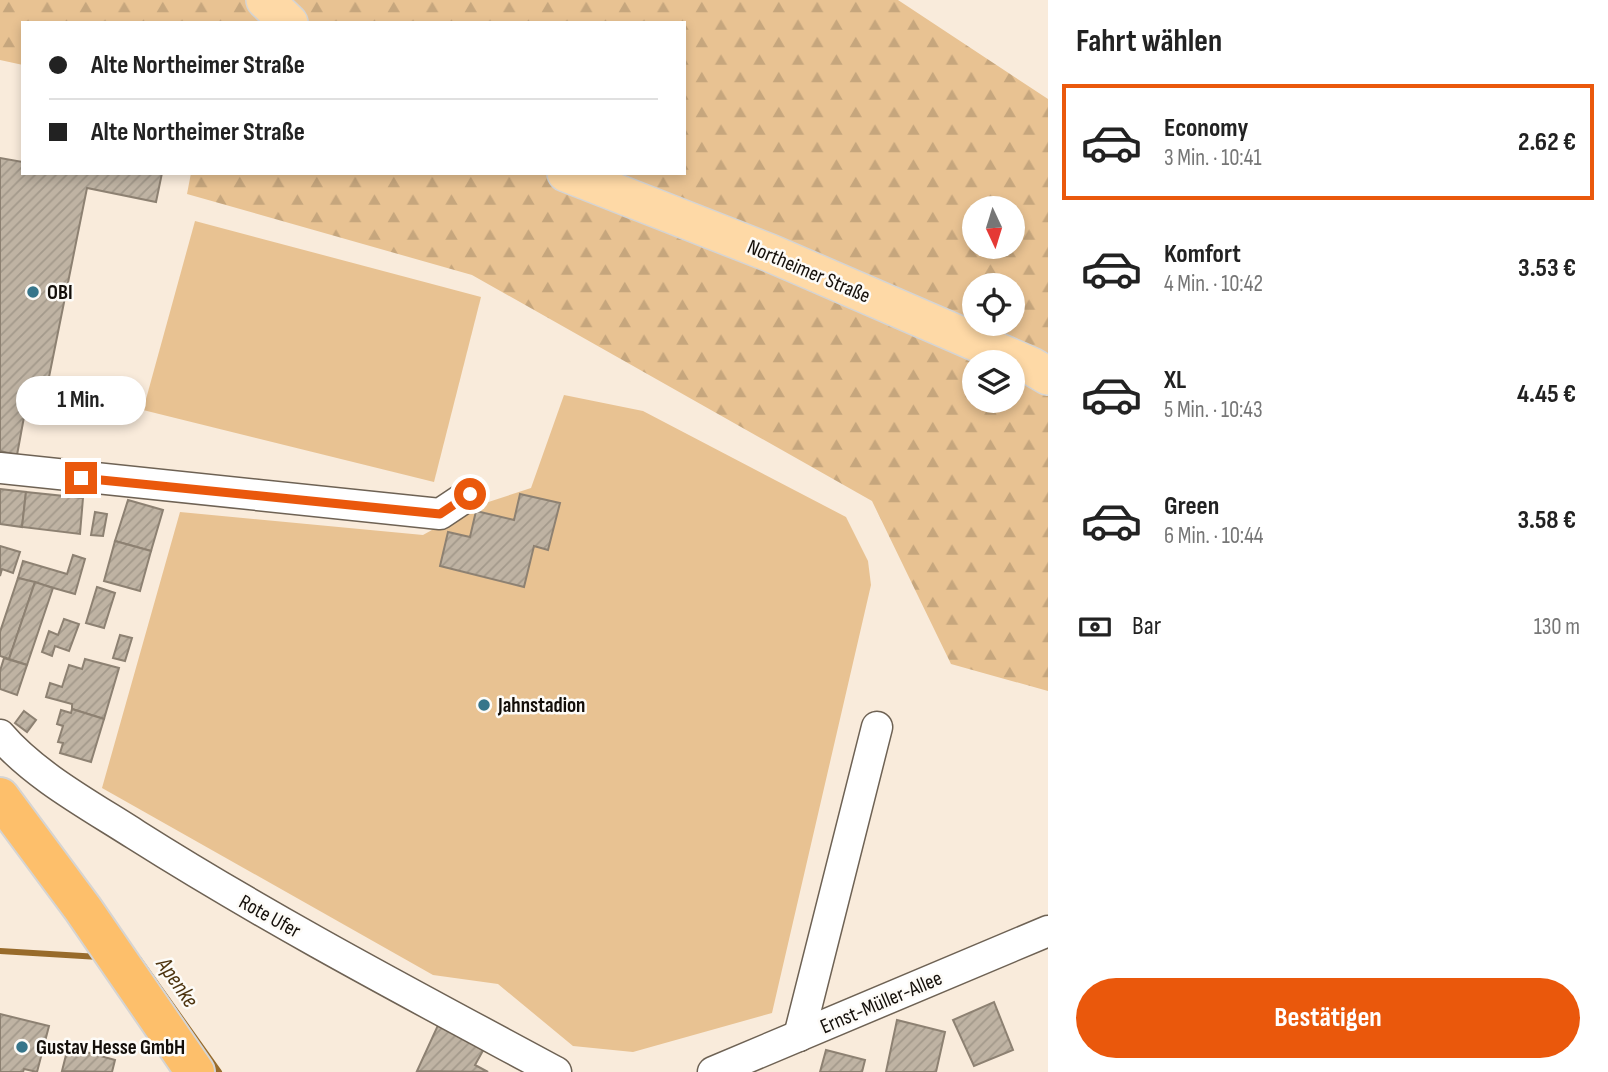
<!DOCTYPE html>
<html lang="de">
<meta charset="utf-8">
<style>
:root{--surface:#fff;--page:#f6f6f6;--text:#222;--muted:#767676;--line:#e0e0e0;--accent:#ea580c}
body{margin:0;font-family:"Sofia Sans Condensed",sans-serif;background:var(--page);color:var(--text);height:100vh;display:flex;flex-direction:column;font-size:26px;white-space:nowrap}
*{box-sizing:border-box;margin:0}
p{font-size:23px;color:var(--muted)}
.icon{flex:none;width:38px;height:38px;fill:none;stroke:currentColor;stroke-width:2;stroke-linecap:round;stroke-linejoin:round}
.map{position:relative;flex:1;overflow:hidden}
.drawer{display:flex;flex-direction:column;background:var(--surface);width:560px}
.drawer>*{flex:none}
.guide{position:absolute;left:21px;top:21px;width:665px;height:154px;border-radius:0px;box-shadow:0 4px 10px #0003;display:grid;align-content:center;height:154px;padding:0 28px;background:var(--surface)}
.needle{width:46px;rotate:176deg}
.fabs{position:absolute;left:962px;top:196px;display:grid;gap:14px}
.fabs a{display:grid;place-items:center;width:63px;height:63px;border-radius:50%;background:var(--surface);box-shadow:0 4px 10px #0003;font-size:35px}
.end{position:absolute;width:32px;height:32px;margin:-16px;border:9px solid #ea580c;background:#fff;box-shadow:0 0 0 4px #fff}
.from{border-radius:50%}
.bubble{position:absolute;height:49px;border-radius:24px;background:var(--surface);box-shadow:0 4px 10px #0003;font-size:23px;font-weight:700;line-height:49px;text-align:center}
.guide b{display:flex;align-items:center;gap:24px;height:66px;font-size:26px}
.guide b+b{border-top:2px solid var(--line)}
.guide i{width:18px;height:18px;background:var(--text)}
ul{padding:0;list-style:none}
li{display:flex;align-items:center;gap:21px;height:116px;margin:0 14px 10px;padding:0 14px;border:4px solid transparent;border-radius:0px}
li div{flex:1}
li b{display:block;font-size:26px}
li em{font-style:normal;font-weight:700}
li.current{border-color:var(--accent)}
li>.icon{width:63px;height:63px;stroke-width:1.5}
h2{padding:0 28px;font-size:32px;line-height:84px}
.pay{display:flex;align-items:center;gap:18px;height:77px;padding:0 28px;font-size:26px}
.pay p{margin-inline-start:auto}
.cta{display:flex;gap:14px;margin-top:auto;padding:14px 28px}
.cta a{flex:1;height:80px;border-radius:42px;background:var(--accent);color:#fff;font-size:28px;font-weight:700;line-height:80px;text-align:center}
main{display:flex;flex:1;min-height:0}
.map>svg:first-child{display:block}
.grass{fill:#e8c292}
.forest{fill:url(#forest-firs);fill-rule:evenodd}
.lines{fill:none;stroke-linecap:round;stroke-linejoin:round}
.stream{stroke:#986b2b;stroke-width:6}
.building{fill:url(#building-hatch);stroke:#8d8172;stroke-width:2}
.minor-casing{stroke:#6e6254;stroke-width:33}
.major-casing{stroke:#d5d4d3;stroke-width:40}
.highway-casing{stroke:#d5d4d3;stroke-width:42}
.minor{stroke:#fff;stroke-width:30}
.major{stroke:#fed9a6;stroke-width:37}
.highway{stroke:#fdbf6b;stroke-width:38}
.route{stroke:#ea580c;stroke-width:9}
.poi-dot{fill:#36758a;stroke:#fdfbf7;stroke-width:2.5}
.labels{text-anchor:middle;stroke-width:5;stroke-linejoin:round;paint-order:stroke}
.street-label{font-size:21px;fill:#140f0a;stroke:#fdfbf7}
.poi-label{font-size:21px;font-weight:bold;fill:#140f0a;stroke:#fdfbf7;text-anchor:start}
.water-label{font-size:23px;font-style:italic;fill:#4e3510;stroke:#fdfbf7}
</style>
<main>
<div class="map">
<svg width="1048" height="1072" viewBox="0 0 1048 1072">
<defs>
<pattern id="forest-firs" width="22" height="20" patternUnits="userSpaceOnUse" patternTransform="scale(1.75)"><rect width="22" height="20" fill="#e8c292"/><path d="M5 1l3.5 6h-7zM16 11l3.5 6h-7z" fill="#c6a67d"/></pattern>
<pattern id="building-hatch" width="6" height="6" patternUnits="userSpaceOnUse" patternTransform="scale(1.75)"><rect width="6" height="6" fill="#bfb3a3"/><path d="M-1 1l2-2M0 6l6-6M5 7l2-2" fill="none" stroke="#a3998b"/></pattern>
</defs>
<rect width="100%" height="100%" fill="#f9ebdb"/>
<!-- grass -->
<g class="grass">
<polygon points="195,221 481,297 434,482 143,410"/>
<polygon points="564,395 643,411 846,517 868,561 871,585 772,1013 633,1052 573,1046 498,984 433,975 102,788 180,512 423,535 473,507 531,488"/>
</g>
<!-- forest -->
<path class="forest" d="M0,0H898L1048,99V691L951,664L872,501L472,275L187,194L191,173H684V23H23V65L0,60ZM975,208H1013V247H975ZM975,285H1013V324H975ZM975,362H1013V401H975Z"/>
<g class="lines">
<!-- stream -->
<g class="stream">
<polyline points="0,951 99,957"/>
<polyline points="138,958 219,1072"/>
</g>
</g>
<!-- building -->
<g class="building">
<polygon points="0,158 23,162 23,173 162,173 156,202 87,188 48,382 24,417 17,455 0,451"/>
<polygon points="0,489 26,492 22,527 0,524"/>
<polygon points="26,492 83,498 80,534 22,527"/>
<polygon points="520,494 560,503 548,550 534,546 524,587 440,566 448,532 470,537 476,511 514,520"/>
<polygon points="128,500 163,510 151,551 115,541"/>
<polygon points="95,512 107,514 103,536 91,535"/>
<polygon points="115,541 151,551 140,591 104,581"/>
<polygon points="0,546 20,552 13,573 2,569 0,576"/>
<polygon points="73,555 85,559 75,594 18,578 23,561 67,574"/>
<polygon points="18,578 35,582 9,659 0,656 0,632"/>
<polygon points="35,582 53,588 27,665 9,659"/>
<polygon points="97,587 115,593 104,628 86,623"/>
<polygon points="64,619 79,624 69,651 55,646 52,656 42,652 49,631 58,635"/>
<polygon points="120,635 132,638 125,661 113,658"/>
<polygon points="4,658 27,665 17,695 0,689 0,671"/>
<polygon points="85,659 119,668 104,719 72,709 72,704 46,697 50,683 62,687 69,665 82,669"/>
<polygon points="72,709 104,719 91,762 60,753 63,743 58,742 63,726 57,724 61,710 71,713"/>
<polygon points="24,711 36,720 27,732 15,723"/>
<polygon points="994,1002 1013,1050 974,1066 953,1020"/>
<polygon points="0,1014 49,1026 37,1072 24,1069 23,1072 0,1072"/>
<polygon points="897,1020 945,1032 936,1072 886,1072"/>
<polygon points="439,1023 485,1047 475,1065 488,1072 417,1071"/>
<polygon points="68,1047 115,1060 112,1072 62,1071"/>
<polygon points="826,1050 865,1060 862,1072 820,1072"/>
</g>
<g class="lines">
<defs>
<g id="minor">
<polyline points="0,468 440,514 470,494"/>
<path d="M0,735C35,776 91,806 136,835C272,921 415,996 556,1072"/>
<polyline points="799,1036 877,727"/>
<polyline points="713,1072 1048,931"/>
</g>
<g id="major">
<polyline points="265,0 289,23"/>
<polyline points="566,173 770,253 1031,366 1048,376"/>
</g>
<polyline id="highway" points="0,797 83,909 195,1072"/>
</defs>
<!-- minor casing -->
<use href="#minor" class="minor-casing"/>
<!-- major casing -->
<use href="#major" class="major-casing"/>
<!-- highway casing -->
<use href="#highway" class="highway-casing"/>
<!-- minor -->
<use href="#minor" class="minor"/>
<!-- major -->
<use href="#major" class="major"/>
<!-- highway -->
<use href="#highway" class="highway"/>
</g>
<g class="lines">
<!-- route -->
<polyline class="route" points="81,478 440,514 470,494"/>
</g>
<!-- markers -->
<g class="poi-dot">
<circle cx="33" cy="292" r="7"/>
<circle cx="484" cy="705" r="7"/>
<circle cx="22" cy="1047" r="7"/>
</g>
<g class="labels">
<!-- street labels -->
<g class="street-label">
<text transform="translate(809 271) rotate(23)" y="7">Northeimer Straße</text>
<text transform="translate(270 916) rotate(29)" y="7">Rote Ufer</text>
<text transform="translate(881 1002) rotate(-23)" y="7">Ernst-Müller-Allee</text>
</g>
<!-- poi labels -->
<g class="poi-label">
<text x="47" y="299">OBI</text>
<text x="498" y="712">Jahnstadion</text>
<text x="36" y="1054">Gustav Hesse GmbH</text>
</g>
<!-- water labels -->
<g class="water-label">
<text transform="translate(178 982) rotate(55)" y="8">Apenke</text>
</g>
</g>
</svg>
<div class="fabs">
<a><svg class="needle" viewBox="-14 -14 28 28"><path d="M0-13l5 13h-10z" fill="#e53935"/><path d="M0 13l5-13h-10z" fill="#767676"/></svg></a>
<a><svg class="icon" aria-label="locate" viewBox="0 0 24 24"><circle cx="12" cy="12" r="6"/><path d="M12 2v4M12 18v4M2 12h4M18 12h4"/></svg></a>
<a><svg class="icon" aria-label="layers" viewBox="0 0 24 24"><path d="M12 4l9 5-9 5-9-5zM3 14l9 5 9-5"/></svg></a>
</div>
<i class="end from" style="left:470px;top:494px"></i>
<i class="end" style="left:81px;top:478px"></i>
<div class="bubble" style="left:16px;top:376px;width:130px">1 Min.</div>
<div class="guide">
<b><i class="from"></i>Alte Northeimer Straße</b>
<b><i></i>Alte Northeimer Straße</b>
</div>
</div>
<section class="drawer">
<h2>Fahrt wählen</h2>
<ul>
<li class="current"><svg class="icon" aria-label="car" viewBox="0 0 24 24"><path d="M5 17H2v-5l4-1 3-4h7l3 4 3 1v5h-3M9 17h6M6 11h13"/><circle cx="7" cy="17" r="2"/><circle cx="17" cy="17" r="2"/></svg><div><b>Economy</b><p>3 Min. · 10:41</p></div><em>2.62 €</em></li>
<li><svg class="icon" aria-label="car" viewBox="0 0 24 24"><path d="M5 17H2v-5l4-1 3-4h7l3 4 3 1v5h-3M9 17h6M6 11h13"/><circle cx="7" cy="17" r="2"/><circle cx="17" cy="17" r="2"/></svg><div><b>Komfort</b><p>4 Min. · 10:42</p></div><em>3.53 €</em></li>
<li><svg class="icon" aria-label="car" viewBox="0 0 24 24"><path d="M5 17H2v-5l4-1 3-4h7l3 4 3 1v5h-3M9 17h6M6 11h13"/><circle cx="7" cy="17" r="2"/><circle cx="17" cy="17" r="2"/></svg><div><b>XL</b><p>5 Min. · 10:43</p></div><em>4.45 €</em></li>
<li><svg class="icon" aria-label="car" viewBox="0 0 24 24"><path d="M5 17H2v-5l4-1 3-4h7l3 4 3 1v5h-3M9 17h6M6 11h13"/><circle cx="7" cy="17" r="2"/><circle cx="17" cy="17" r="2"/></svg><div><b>Green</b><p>6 Min. · 10:44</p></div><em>3.58 €</em></li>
</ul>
<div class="pay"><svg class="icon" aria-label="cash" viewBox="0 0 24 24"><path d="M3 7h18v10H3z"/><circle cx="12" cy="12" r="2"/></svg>Bar<p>130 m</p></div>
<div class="cta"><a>Bestätigen</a></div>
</section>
</main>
